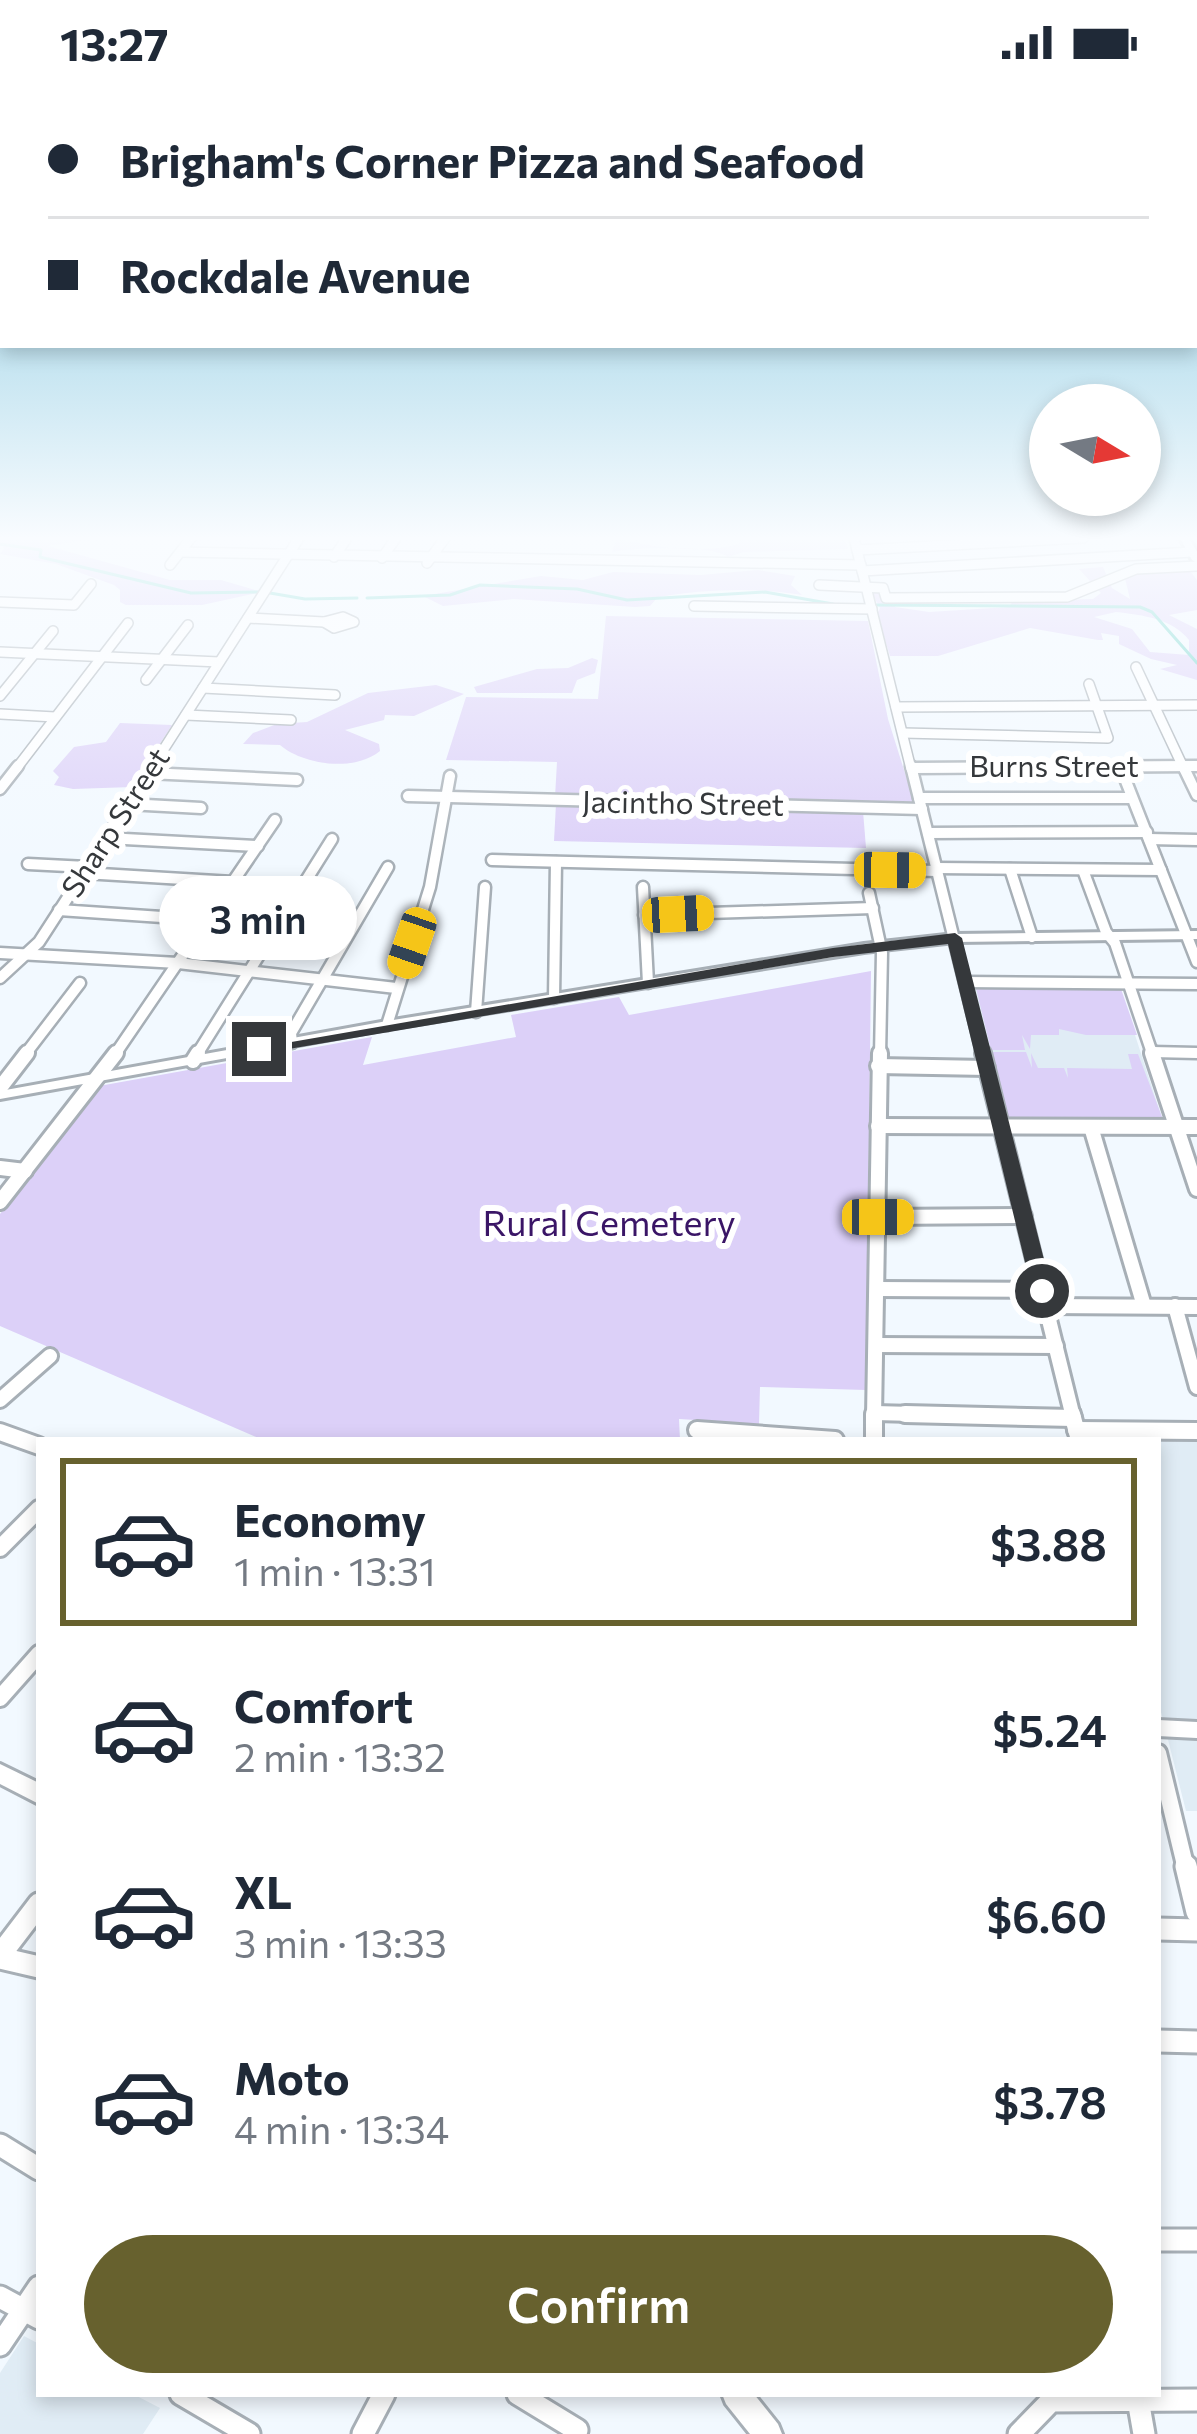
<!DOCTYPE html>
<meta charset="utf-8">
<style>
:root{--surface:#fff;--page:#f6f6f7;--text:#1f2937;--muted:#747a83;--line:#e0e1e3;--accent:#67612e}
body{margin:0;font-family:Commissioner,sans-serif;background:var(--page);color:var(--text);height:100vh;display:flex;flex-direction:column;font-size:45px;white-space:nowrap}
*{box-sizing:border-box;margin:0}
p{font-size:39px;color:var(--muted)}
.icon{flex:none;width:66px;height:66px;fill:none;stroke:currentColor;stroke-width:2;stroke-linecap:round;stroke-linejoin:round}
.map{position:relative;flex:1;overflow:hidden}
.side{position:absolute;left:36px;top:1353px;width:1125px;height:960px;display:flex;flex-direction:column;background:var(--surface);border-radius:0px;box-shadow:0 6px 18px #0003}
.side>*{flex:none}
.banner{position:absolute;left:0px;top:0px;width:1197px;height:264px;box-shadow:0 6px 18px #0003;display:grid;align-content:center;height:264px;padding:0 48px;background:var(--surface)}
.needle{width:78px;rotate:100deg}
.fabs{position:absolute;left:1029px;top:300px;display:grid;gap:24px}
.fabs a{display:grid;place-items:center;width:132px;height:132px;border-radius:50%;background:var(--surface);box-shadow:0 6px 18px #0003;font-size:60px}
.end{position:absolute;width:54px;height:54px;margin:-27px;border:15px solid #35383b;background:#fff;box-shadow:0 0 0 6px #fff}
.from{border-radius:50%}
.bubble{position:absolute;height:84px;border-radius:42px;background:var(--surface);box-shadow:0 6px 18px #0003;font-size:39px;font-weight:600;line-height:84px;text-align:center}
.car{position:absolute;width:36px;height:72px;margin:-36px -18px;border-radius:15px;box-shadow:0 0 9px 3px #0007;background:linear-gradient(#f5c518 24%,#345 0 40%,#f5c518 0 76%,#345 0 86%,#f5c518 0)}
.banner b{display:flex;align-items:center;gap:42px;height:114px;font-size:45px}
.banner b+b{border-top:3px solid var(--line)}
.banner i{width:30px;height:30px;background:var(--text)}
ul{padding:21px 0 0;list-style:none}
li{display:flex;align-items:center;gap:36px;height:168px;margin:0 24px 18px;padding:0 24px;border:6px solid transparent;border-radius:0px}
li div{flex:1}
li b{display:block;font-size:45px}
li em{font-style:normal;font-weight:600}
li.on{border-color:var(--accent)}
li>.icon{width:108px;height:108px;stroke-width:1.5}
.action{display:flex;gap:24px;margin-top:auto;padding:24px 48px}
.action a{flex:1;height:138px;border-radius:72px;background:var(--accent);color:#fff;font-size:48px;font-weight:600;line-height:138px;text-align:center}
.status{display:flex;justify-content:space-between;align-items:center;height:84px;padding:0 60px;background:var(--surface);direction:ltr}
.status svg{height:33px;fill:currentColor}
.map>svg:first-child{display:block}
.built{fill:#e0ecf5}
.green{fill:#dcd0f8;fill-rule:evenodd}
.lines{fill:none;stroke-linecap:round;stroke-linejoin:round}
.stream{stroke:#65d2c7;stroke-width:3}
.minor-far4-casing{stroke:#a7afb6;stroke-width:12}
.minor-far3-casing{stroke:#a7afb6;stroke-width:15}
.minor-far2-casing{stroke:#a7afb6;stroke-width:20}
.minor-far1-casing{stroke:#a7afb6;stroke-width:22}
.minor-casing{stroke:#a7afb6;stroke-width:27}
.major-casing{stroke:#a7afb6;stroke-width:6}
.minor-far4{stroke:#fff;stroke-width:9}
.minor-far3{stroke:#fff;stroke-width:10}
.minor-far2{stroke:#fff;stroke-width:14}
.minor-far1{stroke:#fff;stroke-width:16}
.minor{stroke:#fff;stroke-width:21}
.major{fill:#fff;fill-rule:evenodd}
.route{fill:#35383b}
.labels{text-anchor:middle;stroke-width:12;stroke-linejoin:round;paint-order:stroke}
.far-street-label{font-size:30px;fill:#35383b;stroke:#fff}
.park-label{font-size:36px;fill:#3a1566;stroke:#fff}
</style>
<div class="status"><b>13:27</b><svg viewBox="0 0 49 12"><path d="M0 12V9h3v3zM5 12V6h3v6zM10 12V3h3v9zM15 12V0h3v12zM26 1h20v11H26zM47 4h2v5h-2z"/></svg></div>
<div class="map">
<svg width="1197" height="2350" viewBox="0 0 1197 2350">
<rect width="100%" height="100%" fill="#f2f9ff"/>
<!-- built -->
<g class="built">
<polygon points="974,903 1120,905 1163,1037 1007,1035"/>
<polygon points="1091,1354 1197,1356 1197,1727 1186,1727 1158,1616 1158,1356"/>
<polygon points="24,2252 39,2260 39,2310 133,2310 160,2324 143,2350 0,2350 0,2289"/>
</g>
<!-- green -->
<g class="green">
<polygon points="0,454 98,454 48,462 170,496 221,496 262,508 202,521 126,521 120,518 120,506 114,501 56,480 0,470 4,465"/>
<path d="M617,454C652,464 703,470 739,460V454H844L848,465L744,468L728,473C710,460 637,463 612,468Z"/>
<path d="M1138,481L1190,487L1197,496V526L1169,531L1197,545V596L1160,585L1177,581L1151,575L1119,560V552L1101,549L1103,556H1098L1030,544L938,572H890L877,530L880,524L870,506L925,511L894,518L895,523L929,528L1009,523L1013,517L1093,515L1101,509L1079,485L1103,483L1112,504L1130,515L1123,486ZM1116,528C1143,531 1173,535 1189,556V571L1150,568L1132,545L1094,533Z"/>
<path d="M757,486L795,492L791,501L802,511C754,503 706,505 658,513L650,522L635,523L514,515L443,522L423,512L541,492L583,496L613,488L701,491Z"/>
<polygon points="606,532 868,537 888,635 915,721 555,713 557,678 446,676 466,613 598,615"/>
<polygon points="592,574 598,576 595,589 577,596 572,609 477,609 474,603 537,585 568,584"/>
<path d="M436,601L464,610L414,632L385,631L384,636L345,646L379,660L380,667C353,689 302,680 280,661L243,660L253,649L277,640L307,638L368,609Z"/>
<polygon points="120,639 172,641 132,703 73,705 54,701 59,693 53,687 74,663 106,658"/>
<polygon points="556,720 863,727 866,764 554,757"/>
<polygon points="871,887 866,1306 760,1303 759,1340 679,1335 680,1356 263,1356 0,1242 0,1130 99,1002 372,953 363,981 516,953 511,931 619,913 629,931"/>
<polygon points="976,904 1121,905 1137,951 1086,951 1059,945 1059,951 1031,951 1030,965 1022,951 1025,966 991,966"/>
<polygon points="992,968 1026,968 1032,984 1031,969 1038,984 1064,984 1068,994 1067,984 1132,985 1128,970 1138,970 1164,1038 1009,1036"/>
</g>
<g class="lines">
<!-- stream -->
<g class="stream">
<polyline points="0,460 41,466 40,473 191,509 258,508"/>
<polyline points="270,509 305,515 357,514"/>
<polyline points="367,514 450,511 480,501 577,505 627,516 765,508 833,520"/>
<polyline points="877,521 1140,523 1152,528 1197,579"/>
</g>
<defs>
<g id="minor-far4">
<polyline points="854,454 911,685"/>
<polyline points="857,466 1083,454"/>
<polyline points="181,468 861,481"/>
<polyline points="334,473 347,454"/>
<polyline points="382,474 396,454"/>
<polyline points="427,479 445,454"/>
<polyline points="170,481 191,454"/>
<polyline points="862,487 1192,468"/>
<polyline points="819,501 883,504 886,514 1067,513 1136,485 1197,482"/>
<polyline points="0,518 74,521 91,500"/>
<polyline points="694,522 872,525"/>
<polygon points="343,533 354,538 334,544 324,538"/>
<polyline points="248,534 324,538"/>
<polyline points="0,568 219,578"/>
<polyline points="1136,583 1184,685"/>
<polyline points="146,596 188,541"/>
<polyline points="203,604 335,611"/>
<polyline points="0,612 53,547"/>
<polyline points="896,623 1197,621"/>
<polyline points="0,630 55,633"/>
<polyline points="186,631 291,636"/>
<polyline points="903,649 1108,654 1089,600"/>
<polyline points="912,684 1197,682"/>
<polyline points="16,685 128,539"/>
<polyline points="151,685 299,454"/>
</g>
<g id="minor-far3">
<polyline points="911,682 983,972"/>
<polyline points="1120,682 1197,878"/>
<polyline points="1183,682 1197,711"/>
<polyline points="912,684 1197,682"/>
<polyline points="148,689 297,696"/>
<polyline points="0,705 18,682"/>
<polyline points="408,712 922,725"/>
<polyline points="919,714 1132,714"/>
<polyline points="128,720 201,724"/>
<polyline points="928,749 1147,748"/>
<polyline points="106,754 258,762"/>
<polyline points="1149,755 1197,756"/>
<polyline points="492,776 937,787"/>
<polyline points="28,780 87,783"/>
<polyline points="936,784 1161,786"/>
<polyline points="1010,785 1032,853"/>
<polyline points="1083,786 1106,848 1115,859 1153,972"/>
<polyline points="84,789 233,798"/>
<polyline points="643,803 648,899"/>
<polyline points="869,809 882,869 880,972"/>
<polyline points="59,826 206,836"/>
<polyline points="644,831 873,824"/>
<polyline points="0,869 178,879 396,904"/>
<polyline points="0,894 39,858 153,682"/>
<polyline points="966,898 1197,900"/>
<polyline points="554,914 556,778"/>
<polyline points="476,928 485,803"/>
<polyline points="387,941 430,803 450,692"/>
<polyline points="292,959 291,949 388,783"/>
<polyline points="1152,968 1197,969"/>
<polyline points="24,972 80,899"/>
<polyline points="114,972 275,736"/>
<polyline points="196,972 332,755"/>
</g>
<g id="minor-far2">
<polyline points="983,969 1073,1333"/>
<polyline points="1152,969 1197,1105"/>
<polyline points="193,977 198,969"/>
<polyline points="878,982 987,984"/>
<polyline points="0,1004 27,969"/>
<polyline points="878,1042 1197,1043"/>
<polyline points="1091,1043 1144,1222"/>
<polyline points="0,1084 25,1087"/>
<polyline points="0,1118 116,969"/>
<polyline points="878,1133 1024,1132"/>
<polyline points="877,1205 1042,1206"/>
<polyline points="1046,1222 1197,1223"/>
<polyline points="1175,1222 1197,1303"/>
<polyline points="876,1261 1056,1262"/>
<polyline points="0,1316 50,1272"/>
<polyline points="875,1329 1024,1333"/>
<polyline points="874,1333 880,969"/>
</g>
<g id="minor-far1">
<polyline points="905,1330 1073,1334"/>
<polyline points="1072,1330 1079,1356"/>
<polyline points="697,1346 835,1356"/>
<polyline points="1076,1346 1197,1347"/>
<polyline points="0,1348 39,1362"/>
<polyline points="874,1356 874,1330"/>
<polyline points="0,1464 39,1425"/>
<polyline points="0,1614 39,1570"/>
<polyline points="1158,1644 1197,1646"/>
<polyline points="1158,1669 1186,1785"/>
</g>
<g id="minor">
<polyline points="1186,1782 1197,1828"/>
<polyline points="1158,1845 1197,1846"/>
<polyline points="0,1871 39,1820"/>
<polyline points="0,1874 39,1883"/>
<polyline points="1158,1957 1197,1958"/>
<polyline points="0,2061 39,2085"/>
<polyline points="1158,2156 1197,2156"/>
<polyline points="0,2213 39,2234"/>
<polyline points="0,2261 39,2203"/>
<polyline points="181,2310 249,2350"/>
<polyline points="518,2310 577,2346"/>
<polyline points="1137,2310 1144,2350"/>
<polyline points="363,2350 384,2310"/>
<polyline points="1019,2350 1051,2317 1197,2316"/>
</g>
<g id="major">
<polygon points="1180,454 1189,454 1197,468 1197,479 1192,476"/>
<polygon points="1197,847 1197,855 955,858 864,868 387,945 0,1015 0,1007 387,937 864,860 955,850"/>
<polygon points="0,1680 39,1699 39,1720 0,1700"/>
<polygon points="722,2310 754,2310 778,2340 782,2350 750,2350 726,2320"/>
</g>
</defs>
<!-- minor-far4 casing -->
<use href="#minor-far4" class="minor-far4-casing"/>
<!-- minor-far3 casing -->
<use href="#minor-far3" class="minor-far3-casing"/>
<!-- minor-far2 casing -->
<use href="#minor-far2" class="minor-far2-casing"/>
<!-- minor-far1 casing -->
<use href="#minor-far1" class="minor-far1-casing"/>
<!-- minor casing -->
<use href="#minor" class="minor-casing"/>
<!-- major casing -->
<use href="#major" class="major-casing"/>
<!-- minor-far4 -->
<use href="#minor-far4" class="minor-far4"/>
<!-- minor-far3 -->
<use href="#minor-far3" class="minor-far3"/>
<!-- minor-far2 -->
<use href="#minor-far2" class="minor-far2"/>
<!-- minor-far1 -->
<use href="#minor-far1" class="minor-far1"/>
<!-- minor -->
<use href="#minor" class="minor"/>
<!-- major -->
<use href="#major" class="major"/>
</g>
<!-- sky -->
<linearGradient id="sky" x2="0" y2="1"><stop stop-color="#73c0db"/><stop offset="0.58" stop-color="#f9fcff"/><stop offset="1" stop-color="#f9fcff" stop-opacity="0"/></linearGradient>
<rect width="1197" height="783" fill="url(#sky)"/>
<!-- route -->
<polygon class="route" points="955,849 962,854 1052,1207 1042,1213 1032,1207 948,860 833,873 259,970 251,965 833,864"/>
<g class="labels">
<!-- far-street labels -->
<g class="far-street-label">
<text x="1054" y="693">Burns Street</text>
<text transform="translate(683 720) rotate(1)" y="10">Jacintho Street</text>
<text transform="translate(116 739) rotate(-57)" y="10">Sharp Street</text>
</g>
<!-- park labels -->
<g class="park-label">
<text x="609" y="1152">Rural Cemetery</text>
</g>
</g>
</svg>
<div class="fabs">
<a><svg class="needle" viewBox="-14 -14 28 28"><path d="M0-13l5 13h-10z" fill="#e53935"/><path d="M0 13l5-13h-10z" fill="#747a83"/></svg></a>
</div>
<i class="end from" style="left:1042px;top:1207px"></i>
<i class="end" style="left:259px;top:965px"></i>
<div class="bubble" style="left:159px;top:792px;width:198px">3 min</div>
<i class="car" style="left:890px;top:786px;rotate:91deg"></i>
<i class="car" style="left:678px;top:830px;rotate:87deg"></i>
<i class="car" style="left:412px;top:859px;rotate:199deg"></i>
<i class="car" style="left:878px;top:1133px;rotate:90deg"></i>
<div class="banner">
<b><i class="from"></i>Brigham's Corner Pizza and Seafood</b>
<b><i></i>Rockdale Avenue</b>
</div>
<section class="side">
<ul>
<li class="on"><svg class="icon" aria-label="car" viewBox="0 0 24 24"><path d="M5 17H2v-5l4-1 3-4h7l3 4 3 1v5h-3M9 17h6M6 11h13"/><circle cx="7" cy="17" r="2"/><circle cx="17" cy="17" r="2"/></svg><div><b>Economy</b><p>1 min · 13:31</p></div><em>$3.88</em></li>
<li><svg class="icon" aria-label="car" viewBox="0 0 24 24"><path d="M5 17H2v-5l4-1 3-4h7l3 4 3 1v5h-3M9 17h6M6 11h13"/><circle cx="7" cy="17" r="2"/><circle cx="17" cy="17" r="2"/></svg><div><b>Comfort</b><p>2 min · 13:32</p></div><em>$5.24</em></li>
<li><svg class="icon" aria-label="car" viewBox="0 0 24 24"><path d="M5 17H2v-5l4-1 3-4h7l3 4 3 1v5h-3M9 17h6M6 11h13"/><circle cx="7" cy="17" r="2"/><circle cx="17" cy="17" r="2"/></svg><div><b>XL</b><p>3 min · 13:33</p></div><em>$6.60</em></li>
<li><svg class="icon" aria-label="car" viewBox="0 0 24 24"><path d="M5 17H2v-5l4-1 3-4h7l3 4 3 1v5h-3M9 17h6M6 11h13"/><circle cx="7" cy="17" r="2"/><circle cx="17" cy="17" r="2"/></svg><div><b>Moto</b><p>4 min · 13:34</p></div><em>$3.78</em></li>
</ul>
<div class="action"><a>Confirm</a></div>
</section>
</div>
